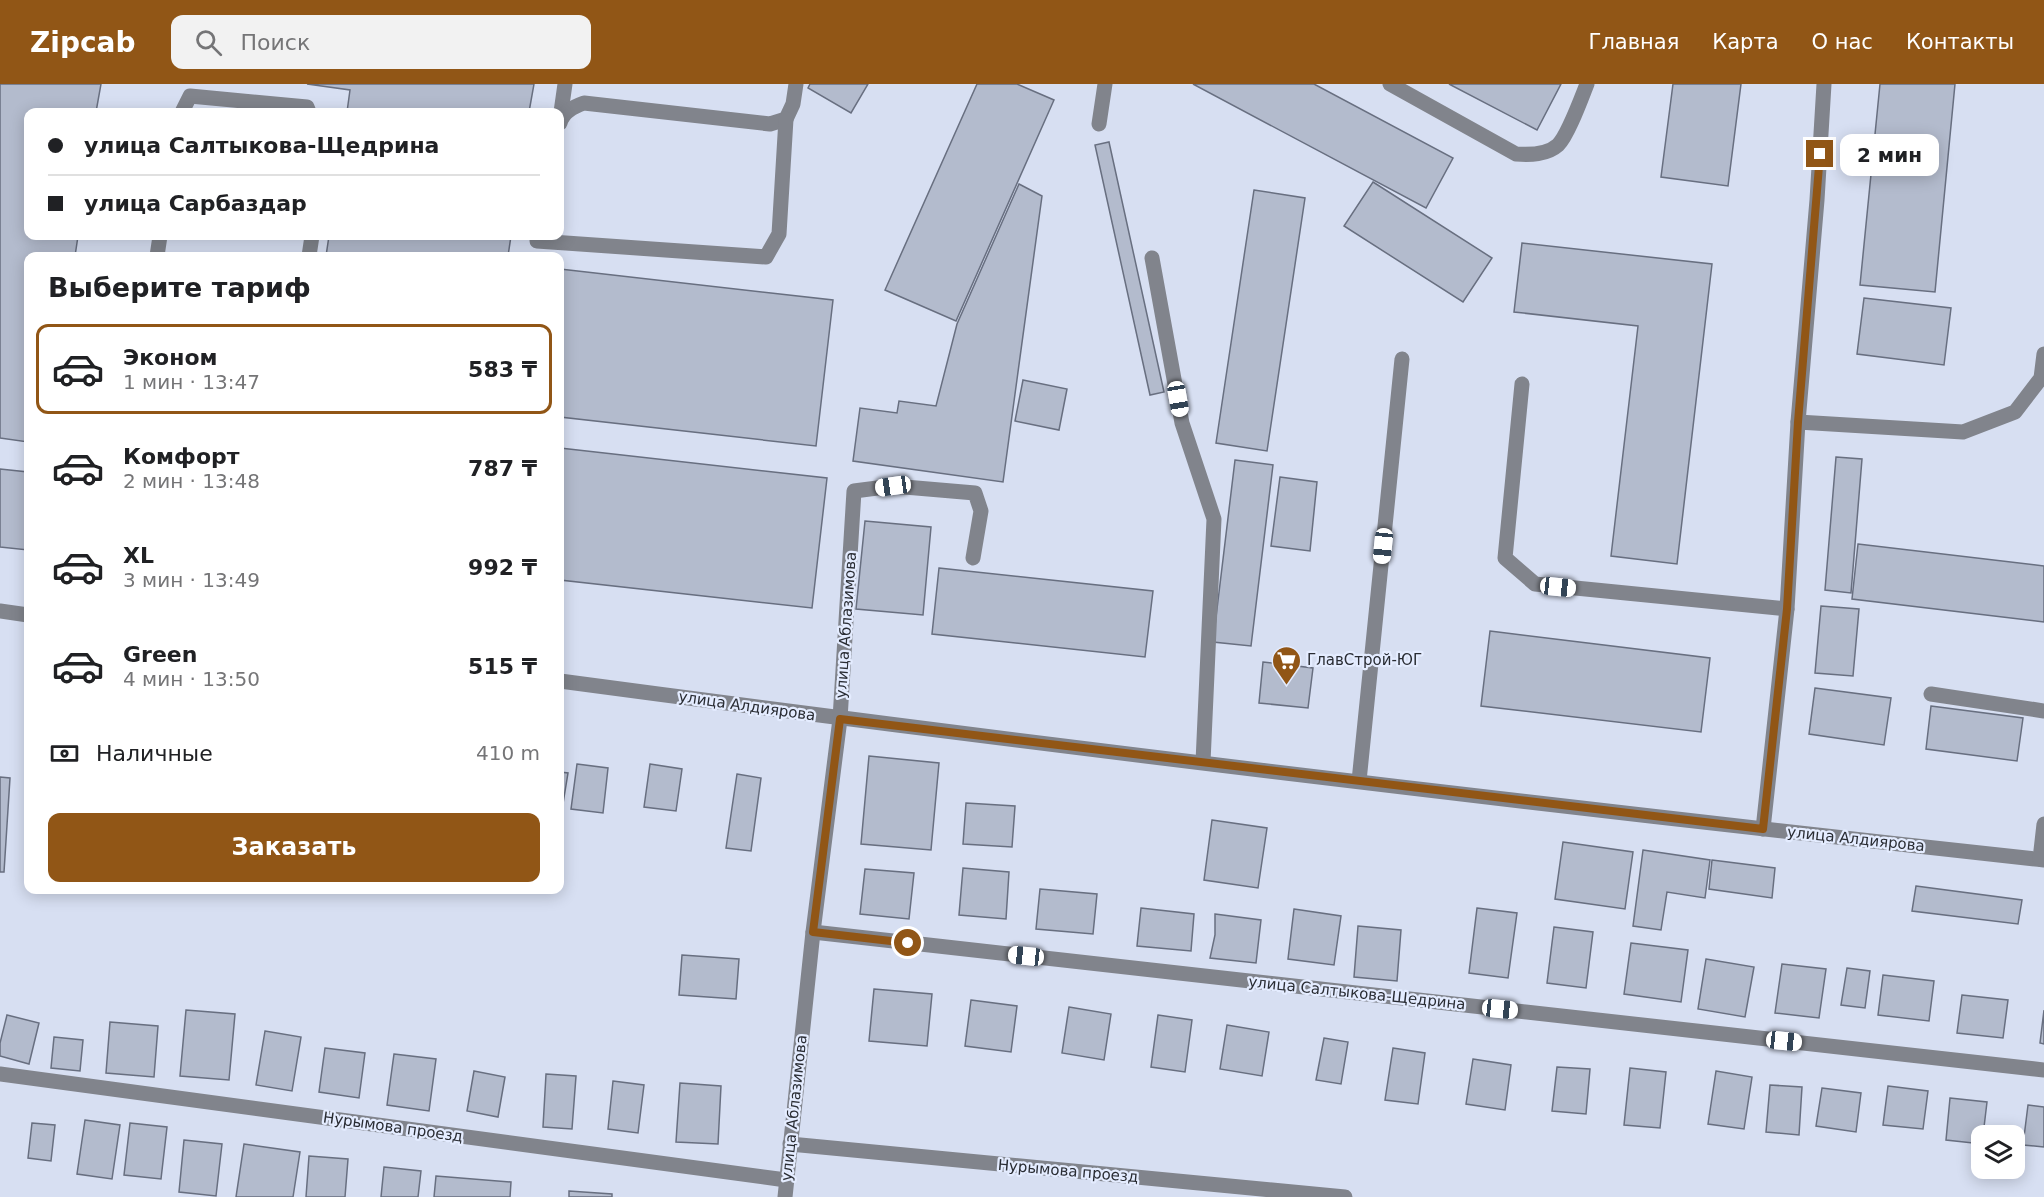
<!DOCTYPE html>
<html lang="ru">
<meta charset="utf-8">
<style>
:root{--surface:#fff;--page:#f2f2f2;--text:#202124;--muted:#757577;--line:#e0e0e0;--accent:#915616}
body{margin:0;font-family:"DejaVu Sans",sans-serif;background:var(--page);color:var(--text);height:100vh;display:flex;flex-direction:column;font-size:22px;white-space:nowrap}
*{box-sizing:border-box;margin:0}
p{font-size:20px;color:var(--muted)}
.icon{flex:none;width:33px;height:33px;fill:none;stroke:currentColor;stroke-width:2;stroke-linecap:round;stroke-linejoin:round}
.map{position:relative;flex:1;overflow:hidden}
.sheet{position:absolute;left:24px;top:168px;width:540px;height:642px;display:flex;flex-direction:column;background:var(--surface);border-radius:12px;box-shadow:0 3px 15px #0003}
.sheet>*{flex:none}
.banner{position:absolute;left:24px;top:24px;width:540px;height:132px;border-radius:12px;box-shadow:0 3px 15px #0003;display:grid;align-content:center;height:132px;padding:0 24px;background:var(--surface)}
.controls{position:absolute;left:1971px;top:1041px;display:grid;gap:12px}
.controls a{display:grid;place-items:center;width:54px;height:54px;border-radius:12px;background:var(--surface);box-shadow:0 3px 15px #0003;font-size:30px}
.end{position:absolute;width:27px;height:27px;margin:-14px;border:8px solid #915616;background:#fff;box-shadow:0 0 0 3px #fff}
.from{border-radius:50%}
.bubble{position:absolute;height:42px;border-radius:12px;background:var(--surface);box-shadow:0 3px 15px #0003;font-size:20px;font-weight:600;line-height:42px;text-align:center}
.car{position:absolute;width:18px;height:36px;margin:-18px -9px;border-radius:8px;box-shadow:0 0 4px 2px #0007;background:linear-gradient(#fff 24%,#345 0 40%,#fff 0 76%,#345 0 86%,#fff 0)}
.banner b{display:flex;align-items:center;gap:21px;height:57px;font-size:22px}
.banner b+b{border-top:2px solid var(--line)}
.banner i{width:15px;height:15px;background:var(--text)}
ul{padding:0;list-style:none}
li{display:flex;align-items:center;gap:18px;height:90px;margin:0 12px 9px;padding:0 12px;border:3px solid transparent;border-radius:12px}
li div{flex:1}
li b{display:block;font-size:22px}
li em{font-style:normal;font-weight:600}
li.selected{border-color:var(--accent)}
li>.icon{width:54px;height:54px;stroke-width:1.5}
h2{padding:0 24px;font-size:27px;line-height:72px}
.pay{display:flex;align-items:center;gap:15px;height:66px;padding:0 24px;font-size:22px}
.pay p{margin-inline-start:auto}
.primary-button{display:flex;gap:12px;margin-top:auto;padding:12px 24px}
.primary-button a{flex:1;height:69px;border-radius:12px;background:var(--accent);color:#fff;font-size:24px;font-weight:600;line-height:69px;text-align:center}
header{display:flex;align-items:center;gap:36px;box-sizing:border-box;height:84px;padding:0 30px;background:var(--accent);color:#fff}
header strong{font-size:28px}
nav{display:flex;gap:33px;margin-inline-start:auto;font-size:21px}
.search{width:420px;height:54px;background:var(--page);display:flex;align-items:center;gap:15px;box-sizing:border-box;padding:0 21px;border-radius:12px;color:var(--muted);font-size:22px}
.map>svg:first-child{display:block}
.building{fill:#b3bbcd;stroke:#686f80;stroke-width:1.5}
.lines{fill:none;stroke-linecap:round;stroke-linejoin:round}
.minor{stroke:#81848c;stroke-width:15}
.route{stroke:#915616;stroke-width:8}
.labels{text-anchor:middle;stroke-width:4.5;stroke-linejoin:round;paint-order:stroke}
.street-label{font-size:15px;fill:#292c33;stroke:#e4ecff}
.poi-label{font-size:15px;fill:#292c33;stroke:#e4ecff;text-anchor:start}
</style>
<header>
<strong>Zipcab</strong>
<div class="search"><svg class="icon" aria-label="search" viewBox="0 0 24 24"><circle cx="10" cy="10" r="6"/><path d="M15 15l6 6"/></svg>Поиск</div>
<nav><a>Главная</a><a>Карта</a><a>О нас</a><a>Контакты</a></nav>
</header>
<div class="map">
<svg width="2044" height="1113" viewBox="0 0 2044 1113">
<rect width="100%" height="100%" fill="#d7dff2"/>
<!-- building -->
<g class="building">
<polygon points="0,0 101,0 96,28 28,28 28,152 78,152 75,172 28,172 28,358 0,354"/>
<polygon points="307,0 534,0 529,28 347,28 350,6"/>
<polygon points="810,0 868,0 851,29 808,4"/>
<polygon points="977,0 1017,0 1054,16 956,237 885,206"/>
<polygon points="1193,0 1314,0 1453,74 1426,124"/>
<polygon points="1449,0 1561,0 1537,46"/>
<polygon points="1673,0 1741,0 1728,102 1661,93"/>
<polygon points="1880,0 1955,0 1935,208 1860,201"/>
<polygon points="1109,58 1164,308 1150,311 1095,61"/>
<polygon points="1373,98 1492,174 1463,218 1344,142"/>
<polygon points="1019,100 1042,112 1003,398 853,377 860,324 897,329 899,317 936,322 957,240"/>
<polygon points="1254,106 1305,114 1267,367 1216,359"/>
<polygon points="329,152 511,152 508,172 326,172"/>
<polygon points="1522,159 1712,180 1677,480 1611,472 1638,242 1514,228"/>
<polygon points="560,185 833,216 816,362 560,333"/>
<polygon points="1864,214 1951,224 1944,281 1857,270"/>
<polygon points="1023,296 1067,305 1059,346 1015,337"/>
<polygon points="560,364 827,394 812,524 560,496"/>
<polygon points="1836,373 1862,375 1851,509 1825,506"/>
<polygon points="1235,376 1273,381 1251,562 1213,558"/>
<polygon points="0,385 28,388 28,466 0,463"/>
<polygon points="1280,393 1317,398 1310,467 1271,462"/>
<polygon points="865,437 931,443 923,531 856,525"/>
<polygon points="1858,460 2044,482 2044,538 1852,515"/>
<polygon points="939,484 1153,507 1145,573 932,550"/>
<polygon points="1821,522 1859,525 1853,592 1815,589"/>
<polygon points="1490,547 1710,574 1701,648 1481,622"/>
<polygon points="1263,578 1313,584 1308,624 1259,619"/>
<polygon points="1815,604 1891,614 1884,661 1809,650"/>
<polygon points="1931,622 2023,634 2017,677 1926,665"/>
<polygon points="869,672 939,679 931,766 861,760"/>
<polygon points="577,680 608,684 603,729 571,725"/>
<polygon points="650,680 682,685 676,727 644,723"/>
<polygon points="560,688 568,689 560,738"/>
<polygon points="737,690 761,694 751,767 726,764"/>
<polygon points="0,693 10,694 4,788 0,788"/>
<polygon points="966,719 1015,722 1012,763 963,760"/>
<polygon points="1212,736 1267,744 1258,804 1204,796"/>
<polygon points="1563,758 1633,768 1625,825 1555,815"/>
<polygon points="1643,766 1710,776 1705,814 1667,808 1661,846 1633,842"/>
<polygon points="1712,776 1775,784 1772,814 1709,805"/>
<polygon points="963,784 1009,788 1006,835 959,831"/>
<polygon points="865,785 914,789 909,835 860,830"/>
<polygon points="1916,802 2022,816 2018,840 1912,827"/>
<polygon points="1040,805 1097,810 1093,850 1036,845"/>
<polygon points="1141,824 1194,830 1191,867 1137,862"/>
<polygon points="1477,824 1517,829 1508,894 1469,889"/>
<polygon points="1294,825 1341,832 1334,881 1288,875"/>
<polygon points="1215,830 1261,836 1256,879 1210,874 1215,851"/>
<polygon points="1358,842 1401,846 1397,897 1354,893"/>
<polygon points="1554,843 1593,848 1586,904 1547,899"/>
<polygon points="1631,859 1688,866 1681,918 1624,910"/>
<polygon points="682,871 739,875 736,915 679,911"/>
<polygon points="1706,875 1754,883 1745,933 1698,925"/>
<polygon points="1782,880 1826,885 1819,934 1775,929"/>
<polygon points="1847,884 1870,887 1865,924 1841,921"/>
<polygon points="1883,891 1934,897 1929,937 1878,931"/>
<polygon points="874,905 932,910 927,962 869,957"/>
<polygon points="1962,911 2008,916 2003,954 1957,949"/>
<polygon points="971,916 1017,922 1011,968 965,962"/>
<polygon points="1069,923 1111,930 1104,976 1062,969"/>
<polygon points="186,926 235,930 229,996 180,992"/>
<polygon points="2044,926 2044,960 2040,959"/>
<polygon points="7,931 39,939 29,980 0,972 0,959"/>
<polygon points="1158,931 1192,936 1185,988 1151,983"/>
<polygon points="110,938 158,942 154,993 106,989"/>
<polygon points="1227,941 1269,948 1262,992 1220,985"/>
<polygon points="265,947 301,953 292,1007 256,1001"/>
<polygon points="54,953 83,956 80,987 51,984"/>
<polygon points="1324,954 1348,958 1341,1000 1316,996"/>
<polygon points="325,964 365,969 359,1014 319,1008"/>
<polygon points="1393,964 1425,969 1418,1020 1385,1016"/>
<polygon points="394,970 436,975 429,1027 387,1021"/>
<polygon points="1473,975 1511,981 1505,1026 1466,1020"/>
<polygon points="1557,983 1590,985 1586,1030 1552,1027"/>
<polygon points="1630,984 1666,988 1660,1044 1624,1041"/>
<polygon points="474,987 505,993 498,1033 467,1027"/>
<polygon points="1716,987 1752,993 1744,1045 1708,1040"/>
<polygon points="546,990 576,992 572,1045 543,1043"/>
<polygon points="613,997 644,1001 638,1049 608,1045"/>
<polygon points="680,999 721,1002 718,1060 676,1058"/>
<polygon points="1770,1001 1802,1003 1799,1051 1766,1048"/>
<polygon points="1888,1002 1928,1007 1923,1045 1883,1041"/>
<polygon points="1822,1004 1861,1009 1856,1048 1816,1042"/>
<polygon points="1950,1014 1987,1018 1982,1060 1946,1056"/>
<polygon points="2028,1021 2044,1023 2044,1063 2023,1061"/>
<polygon points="85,1036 120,1041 112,1095 77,1090"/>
<polygon points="32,1039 55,1041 51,1077 28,1074"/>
<polygon points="130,1039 167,1043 161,1095 124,1091"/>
<polygon points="184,1056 222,1060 216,1112 179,1108"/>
<polygon points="244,1060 300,1068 293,1113 236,1113"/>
<polygon points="309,1072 348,1075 345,1113 306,1113"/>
<polygon points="384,1083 421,1087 418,1113 381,1113"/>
<polygon points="436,1092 511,1098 510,1113 434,1113"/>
<polygon points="569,1107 612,1110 612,1113 569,1113"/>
</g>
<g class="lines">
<!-- minor -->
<g class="minor">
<path d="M1390,0L1516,70C1530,71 1547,71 1558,61C1568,51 1581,15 1587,0"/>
<polyline points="182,28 190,12 307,23 309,28"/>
<polyline points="560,35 565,0"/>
<path d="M560,39C563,28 573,23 584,19L770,40L786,35L793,20L796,0"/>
<polyline points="1099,40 1105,0"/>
<polyline points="537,157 766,173 779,150 786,35"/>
<polyline points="157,172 160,152"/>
<polyline points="309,172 312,152"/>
<polyline points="1152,174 1182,339 1214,435 1203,678"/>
<polyline points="1522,300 1505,474 1535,500 1787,525"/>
<polyline points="1798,338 1963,348 2015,328 2041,294 2044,270"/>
<polyline points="0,527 28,531"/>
<path d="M560,597C1053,663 1549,722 2044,776"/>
<polyline points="1931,610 2044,627"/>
<polyline points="1359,697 1402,275"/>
<polyline points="1763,745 1787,525 1798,338 1817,116 1824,0"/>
<polyline points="2040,775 2044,740"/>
<polyline points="813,848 2044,986"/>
<polyline points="0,990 786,1096"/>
<polyline points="790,1060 1345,1113"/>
<polyline points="785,1113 813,848 840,635 854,407 893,402 975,409 981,427 973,474"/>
</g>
</g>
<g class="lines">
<!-- route -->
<polyline class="route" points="908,859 813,848 840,635 1763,745 1787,525 1798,338 1820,70"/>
</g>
<!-- icons -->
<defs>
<symbol id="supermarket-pin" viewBox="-11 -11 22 30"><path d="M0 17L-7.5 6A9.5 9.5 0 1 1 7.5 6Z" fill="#915616" stroke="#e4ecff"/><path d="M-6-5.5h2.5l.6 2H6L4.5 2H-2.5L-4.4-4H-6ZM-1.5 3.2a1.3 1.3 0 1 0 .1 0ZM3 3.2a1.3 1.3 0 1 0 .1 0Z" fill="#fff"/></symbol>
</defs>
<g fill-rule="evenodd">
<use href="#supermarket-pin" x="1270" y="560" width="33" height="45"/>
</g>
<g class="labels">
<!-- street labels -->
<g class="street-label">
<text transform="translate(846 541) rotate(-86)" y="5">улица Аблазимова</text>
<text transform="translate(747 622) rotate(8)" y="5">улица Алдиярова</text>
<text transform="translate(1856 755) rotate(6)" y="5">улица Алдиярова</text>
<text transform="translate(1357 909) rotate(6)" y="5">улица Салтыкова-Щедрина</text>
<text transform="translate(794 1024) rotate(-84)" y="5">улица Аблазимова</text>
<text transform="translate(393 1043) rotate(8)" y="5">Нурымова проезд</text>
<text transform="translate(1068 1087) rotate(5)" y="5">Нурымова проезд</text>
</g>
<!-- poi labels -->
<g class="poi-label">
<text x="1307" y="581">ГлавСтрой-ЮГ</text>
</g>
</g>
</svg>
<div class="controls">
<a><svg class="icon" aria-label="layers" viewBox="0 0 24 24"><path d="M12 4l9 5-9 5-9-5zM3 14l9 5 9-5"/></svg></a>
</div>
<i class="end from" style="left:908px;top:859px"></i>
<i class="end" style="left:1820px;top:70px"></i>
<div class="bubble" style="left:1840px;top:50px;width:99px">2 мин</div>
<i class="car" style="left:1178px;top:315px;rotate:170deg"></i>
<i class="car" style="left:893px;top:402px;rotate:262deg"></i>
<i class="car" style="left:1383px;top:462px;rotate:186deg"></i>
<i class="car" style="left:1558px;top:503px;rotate:96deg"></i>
<i class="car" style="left:1026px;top:872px;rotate:276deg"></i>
<i class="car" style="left:1500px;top:925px;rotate:96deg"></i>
<i class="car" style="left:1784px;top:957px;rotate:96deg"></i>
<div class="banner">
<b><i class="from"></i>улица Салтыкова-Щедрина</b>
<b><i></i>улица Сарбаздар</b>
</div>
<section class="sheet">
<h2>Выберите тариф</h2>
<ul>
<li class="selected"><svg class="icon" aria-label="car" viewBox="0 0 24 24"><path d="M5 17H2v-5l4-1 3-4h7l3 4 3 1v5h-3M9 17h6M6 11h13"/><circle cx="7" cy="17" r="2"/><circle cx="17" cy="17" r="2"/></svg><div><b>Эконом</b><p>1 мин · 13:47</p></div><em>583 ₸</em></li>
<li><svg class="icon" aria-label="car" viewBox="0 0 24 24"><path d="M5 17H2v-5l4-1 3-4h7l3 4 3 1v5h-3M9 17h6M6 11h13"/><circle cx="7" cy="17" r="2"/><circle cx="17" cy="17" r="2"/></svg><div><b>Комфорт</b><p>2 мин · 13:48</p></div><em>787 ₸</em></li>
<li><svg class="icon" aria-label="car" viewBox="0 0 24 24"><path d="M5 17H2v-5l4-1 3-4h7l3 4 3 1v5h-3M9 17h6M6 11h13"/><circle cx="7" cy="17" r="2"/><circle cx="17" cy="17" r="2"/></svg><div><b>XL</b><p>3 мин · 13:49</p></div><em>992 ₸</em></li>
<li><svg class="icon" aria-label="car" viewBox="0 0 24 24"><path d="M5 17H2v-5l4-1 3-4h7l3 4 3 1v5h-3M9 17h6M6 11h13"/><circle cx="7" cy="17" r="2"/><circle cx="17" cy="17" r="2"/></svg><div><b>Green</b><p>4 мин · 13:50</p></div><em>515 ₸</em></li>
</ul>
<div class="pay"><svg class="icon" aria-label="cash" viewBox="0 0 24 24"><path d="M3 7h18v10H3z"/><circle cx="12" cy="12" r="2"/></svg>Наличные<p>410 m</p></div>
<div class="primary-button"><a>Заказать</a></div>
</section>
</div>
